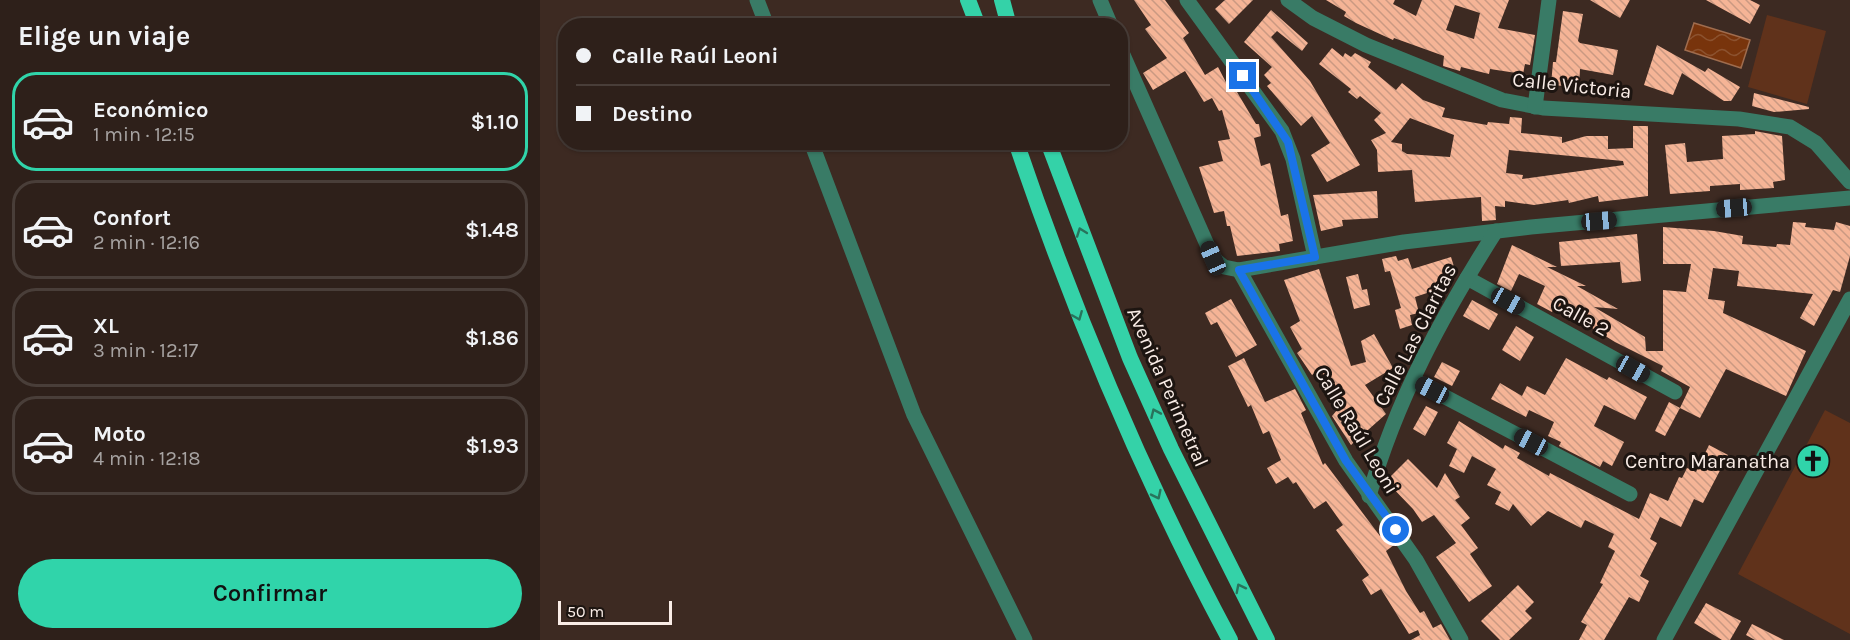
<!DOCTYPE html>
<html lang="es">
<meta charset="utf-8">
<style>
:root{--surface:#2e201a;--page:#362823;--text:#f1f3f6;--muted:#a7a3a2;--line:#493e39;--accent:#30d4aa}
body{margin:0;font-family:Karla,sans-serif;background:var(--page);color:var(--text);height:100vh;display:flex;flex-direction:column;font-size:22px;white-space:nowrap}
*{box-sizing:border-box;margin:0}
p{font-size:20px;color:var(--muted)}
.icon{flex:none;width:33px;height:33px;fill:none;stroke:currentColor;stroke-width:2;stroke-linecap:round;stroke-linejoin:round}
.map{position:relative;flex:1;overflow:hidden}
.details{display:flex;flex-direction:column;background:var(--surface);width:540px}
.details>*{flex:none}
.top-card{position:absolute;left:18px;top:18px;width:570px;height:132px;border-radius:24px;box-shadow:0 2px 4px #0004,0 0 0 2px var(--line);display:grid;align-content:center;height:132px;padding:0 18px;background:var(--surface)}
.scale{position:absolute;left:18px;bottom:15px;width:114px;box-sizing:border-box;padding-left:6px;border:3px solid #faede7;border-top:0;font-size:16px;line-height:21px;white-space:nowrap;color:#faede7;-webkit-text-stroke:4px #1d1511;paint-order:stroke}
.end{position:absolute;width:27px;height:27px;margin:-14px;border:8px solid #1a73e8;background:#fff;box-shadow:0 0 0 3px #fff}
.from{border-radius:50%}
.car{position:absolute;width:18px;height:36px;margin:-18px -9px;border-radius:8px;box-shadow:0 0 4px 2px #0007;background:linear-gradient(#222 24%,#8ab4d8 0 40%,#222 0 76%,#8ab4d8 0 86%,#222 0)}
.top-card b{display:flex;align-items:center;gap:21px;height:57px;font-size:22px}
.top-card b+b{border-top:2px solid var(--line)}
.top-card i{width:15px;height:15px;background:var(--text)}
ul{padding:0;list-style:none}
li{display:flex;align-items:center;gap:18px;height:99px;margin:0 12px 9px;padding:0 6px;border:3px solid var(--line);border-radius:24px}
li div{flex:1}
li b{display:block;font-size:22px}
li em{font-style:normal;font-weight:600}
li.on{border-color:var(--accent)}
li>.icon{width:54px;height:54px;stroke-width:1.5}
h2{padding:0 18px;font-size:27px;line-height:72px}
.primary-button{display:flex;gap:12px;margin-top:auto;padding:12px 18px}
.primary-button a{flex:1;height:69px;border-radius:36px;background:var(--accent);color:#111;font-size:24px;font-weight:600;line-height:69px;text-align:center}
main{display:flex;flex:1;min-height:0}
.map>svg:first-child{display:block}
.pitch{fill:#60321b}
.water{fill:url(#water-waves);stroke:#9f6c4e;stroke-width:1.5}
.building{fill:url(#building-back-hatch);fill-rule:evenodd}
.lines{fill:none;stroke-linecap:round;stroke-linejoin:round}
.minor{stroke:#397b66;stroke-width:15}
.trunk{stroke:#34d2a8;stroke-width:16}
.oneway{stroke:#28745c}
.route{stroke:#1a73e8;stroke-width:8}
.labels{text-anchor:middle;stroke-width:6;stroke-linejoin:round;paint-order:stroke}
.street-label{font-size:20px;fill:#faede7;stroke:#1d1511}
.poi-label{font-size:20px;fill:#faede7;stroke:#1d1511;text-anchor:end}
</style>
<main>
<section class="details">
<h2>Elige un viaje</h2>
<ul>
<li class="on"><svg class="icon" aria-label="car" viewBox="0 0 24 24"><path d="M5 17H2v-5l4-1 3-4h7l3 4 3 1v5h-3M9 17h6M6 11h13"/><circle cx="7" cy="17" r="2"/><circle cx="17" cy="17" r="2"/></svg><div><b>Económico</b><p>1 min · 12:15</p></div><em>$1.10</em></li>
<li><svg class="icon" aria-label="car" viewBox="0 0 24 24"><path d="M5 17H2v-5l4-1 3-4h7l3 4 3 1v5h-3M9 17h6M6 11h13"/><circle cx="7" cy="17" r="2"/><circle cx="17" cy="17" r="2"/></svg><div><b>Confort</b><p>2 min · 12:16</p></div><em>$1.48</em></li>
<li><svg class="icon" aria-label="car" viewBox="0 0 24 24"><path d="M5 17H2v-5l4-1 3-4h7l3 4 3 1v5h-3M9 17h6M6 11h13"/><circle cx="7" cy="17" r="2"/><circle cx="17" cy="17" r="2"/></svg><div><b>XL</b><p>3 min · 12:17</p></div><em>$1.86</em></li>
<li><svg class="icon" aria-label="car" viewBox="0 0 24 24"><path d="M5 17H2v-5l4-1 3-4h7l3 4 3 1v5h-3M9 17h6M6 11h13"/><circle cx="7" cy="17" r="2"/><circle cx="17" cy="17" r="2"/></svg><div><b>Moto</b><p>4 min · 12:18</p></div><em>$1.93</em></li>
</ul>
<div class="primary-button"><a>Confirmar</a></div>
</section>
<div class="map">
<svg width="1310" height="640" viewBox="0 0 1310 640">
<defs>
<pattern id="water-waves" width="16" height="10" patternUnits="userSpaceOnUse" patternTransform="scale(1.5)"><rect width="16" height="10" fill="#78340c"/><path d="M0 5q4-4 8 0t8 0" fill="none" stroke="#8c522f"/></pattern>
<pattern id="building-back-hatch" width="6" height="6" patternUnits="userSpaceOnUse" patternTransform="scale(1.5)"><rect width="6" height="6" fill="#f5b496"/><path d="M-1 5l2 2M0 0l6 6M5-1l2 2" fill="none" stroke="#ca9982"/></pattern>
</defs>
<rect width="100%" height="100%" fill="#3d2a22"/>
<!-- pitch -->
<g class="pitch">
<polygon points="1227,15 1286,31 1267,104 1208,87"/>
<polygon points="1285,410 1310,423 1310,634 1198,574"/>
</g>
<!-- water -->
<polygon class="water" points="1154,23 1210,40 1201,68 1145,50"/>
<!-- building -->
<g class="building">
<polygon points="594,0 625,0 649,33 643,38 665,75 678,67 690,90 694,87 716,124 719,124 721,136 714,138 721,166 730,163 741,216 748,214 753,241 739,244 740,251 697,256 690,226 687,226 684,211 674,213 659,167 683,161 678,141 690,139 682,110 679,111 672,98 664,102 645,71 613,90 603,73 627,58 605,29 611,25"/>
<polygon points="685,0 713,0 689,24 675,9"/>
<path d="M786,0H855L853,4L876,16L882,0H969L958,28L995,35L990,65L985,64L983,74L950,69L949,74L921,67L920,71L903,66L904,56L854,38L853,40L816,23L804,16L806,12ZM915,5L940,13L934,39L906,30Z"/>
<polygon points="1050,0 1090,0 1080,18"/>
<polygon points="1166,0 1210,0 1220,5 1210,24"/>
<polygon points="731,10 768,43 762,51 737,31 731,37 770,81 820,165 787,182 771,155 790,143 772,116 761,126 727,86 731,83 724,75 732,67 704,42"/>
<polygon points="1023,11 1043,14 1038,41 1040,43 1078,50 1073,75 1040,69 1039,87 1011,85 1013,62 1016,62"/>
<polygon points="1117,45 1165,72 1168,68 1200,87 1191,101 1184,101 1142,73 1133,95 1104,85"/>
<path d="M792,48L803,57L805,53L811,57L815,53L831,62L828,67L856,90L862,83L883,100L905,108L902,117L947,125L948,122L969,124L970,117L982,118L981,133L1022,137V143L1046,136H1068V149L1093,148V126H1108V196L1059,202L1058,196L1029,203L1028,200L994,205L965,201V207L955,206L956,220L942,221L941,197L875,202L872,170L838,172L837,150L831,140L846,133L834,120L841,113L820,96L817,99L808,92L811,89L779,64ZM870,118L914,135L910,157L867,154L862,151V144L851,142ZM969,150L1083,161L1084,165L982,179L983,175L966,173Z"/>
<polygon points="1214,93 1269,107 1269,109 1234,112 1212,106"/>
<polygon points="1215,131 1242,136 1245,180 1233,182 1234,188 1200,190 1200,184 1170,186 1170,191 1130,194 1125,145 1145,143 1147,162 1183,159 1182,136 1215,134"/>
<polygon points="837,191 838,218 802,220 803,226 781,231 773,195"/>
<polygon points="1253,222 1266,223 1265,227 1294,230 1296,222 1310,226 1310,256 1300,292 1293,290 1274,326 1260,318 1273,294 1197,286 1199,271 1173,268 1168,299 1185,301 1183,313 1266,351 1246,396 1186,369 1160,418 1140,408 1150,387 1121,371 1123,366 1075,342 1049,326 1051,323 1015,306 1012,312 997,304 1005,286 979,274 971,291 957,284 972,245 1017,267 1007,267 1046,286 1037,286 1078,309 1054,307 1105,337 1106,351 1123,351 1123,290 1146,292 1151,264 1123,264 1123,227 1174,231 1203,236 1202,244 1236,247 1237,244 1250,245"/>
<polygon points="1097,234 1101,281 1082,283 1080,262 1021,266 1019,242"/>
<polygon points="856,256 858,261 868,258 872,269 911,257 916,273 908,275 911,285 875,297 879,313 870,315 872,325 860,329 855,310 861,308 850,271 845,272 842,259"/>
<polygon points="779,269 811,366 826,362 821,341 834,334 853,368 825,385 846,414 811,445 792,416 803,403 780,369 772,375 757,353 762,349 750,327 760,321 744,280"/>
<polygon points="818,274 822,290 827,289 830,305 814,309 806,277"/>
<polygon points="691,299 717,345 696,357 677,322 671,325 665,313"/>
<polygon points="932,300 958,314 949,330 923,316"/>
<polygon points="976,326 994,337 980,361 962,350"/>
<polygon points="704,358 725,402 755,389 766,410 761,413 783,465 785,463 840,536 845,533 854,545 846,551 866,591 880,613 884,611 893,628 901,624 910,640 871,640 880,635 878,630 869,634 841,589 831,595 822,580 829,575 796,530 803,525 786,501 774,509 756,482 753,484 748,477 736,484 727,468 741,460 729,431 723,434 711,405 708,407 688,366"/>
<polygon points="1026,358 1067,380 1069,377 1107,397 1095,420 1064,405 1054,426 1084,442 1072,466 1063,461 1060,467 1019,446 1021,442 1008,436 1014,422 989,410 986,417 951,399 960,383 982,396 987,386 1005,395"/>
<polygon points="902,362 920,371 912,386 894,377"/>
<polygon points="1129,402 1140,408 1125,436 1115,431"/>
<polygon points="886,406 898,412 885,436 873,429"/>
<polygon points="919,421 963,449 965,445 980,453 977,458 1009,476 1010,473 1099,519 1110,493 1128,501 1139,477 1142,478 1147,468 1156,472 1169,445 1188,455 1163,503 1154,499 1141,527 1120,517 1110,539 1117,543 1100,576 1109,581 1099,602 1089,597 1064,640 1039,640 1047,625 1041,622 1063,584 1060,583 1075,551 1068,547 1074,534 1045,520 1041,528 1008,511 991,526 973,504 969,511 955,504 961,492 947,485 956,469 932,456 924,473 909,466 917,449 907,443"/>
<polygon points="868,459 897,488 905,473 920,497 915,500 930,518 921,525 938,548 930,554 952,586 929,602 896,557 916,543 894,515 882,522 873,509 846,481"/>
<polygon points="978,585 994,602 985,611 992,618 969,640 960,640 941,621"/>
<polygon points="1166,603 1201,621 1190,640 1182,640 1154,623"/>
<polygon points="1212,624 1244,640 1215,640 1206,635"/>
</g>
<g class="lines">
<!-- minor -->
<g class="minor">
<polyline points="217,0 227,26"/>
<polyline points="560,0 571,26"/>
<polyline points="647,0 742,131 753,159 775,257"/>
<polyline points="748,0 773,18 826,45 962,100 1003,108 1199,119 1250,127 1276,143 1310,182"/>
<polyline points="580,48 673,258 684,267 699,270 864,242 991,227 1310,198"/>
<polyline points="995,107 1009,0"/>
<polyline points="271,142 374,415 485,640"/>
<polyline points="699,270 806,461 876,560 921,640"/>
<polyline points="927,278 1135,392"/>
<polyline points="873,380 1090,494"/>
<path d="M829,496C856,400 903,314 956,231"/>
<polyline points="1124,640 1310,299"/>
</g>
<!-- trunk -->
<g class="trunk">
<polyline points="428,0 438,26"/>
<polyline points="462,0 469,26"/>
<path d="M476,142C535,316 603,478 690,640"/>
<polyline points="508,142 590,358 631,449 727,640"/>
</g>
</g>
<!-- one-way arrows -->
<defs><path id="oneway-chevron" d="M-2-3.5L2.5 0L-2 3.5" fill="none" stroke-width="1.6" stroke-linecap="round" stroke-linejoin="round" transform="scale(1.5)"/></defs>
<g class="oneway">
<use href="#oneway-chevron" transform="translate(541 232) rotate(-110)"/>
<use href="#oneway-chevron" transform="translate(538 316) rotate(68)"/>
<use href="#oneway-chevron" transform="translate(615 413) rotate(-114)"/>
<use href="#oneway-chevron" transform="translate(617 495) rotate(64)"/>
<use href="#oneway-chevron" transform="translate(700 588) rotate(-117)"/>
</g>
<g class="lines">
<!-- route -->
<polyline class="route" points="703,76 748,142 775,257 699,270 806,461 856,530"/>
</g>
<!-- icons -->
<defs>
<symbol id="church-disc" viewBox="-11 -11 22 22"><circle r="9.5" fill="#30d4aa" stroke="#1d1511"/><path d="M-1.2-6h2.4v3.5h3.3v2.4h-3.3V6h-2.4V-.1h-3.3v-2.4h3.3Z" fill="#111"/></symbol>
</defs>
<g fill-rule="evenodd">
<use href="#church-disc" x="1254" y="442" width="38" height="38"/>
</g>
<g class="labels">
<!-- street labels -->
<g class="street-label">
<text transform="translate(1032 85) rotate(6)" y="7">Calle Victoria</text>
<text transform="translate(1041 316) rotate(29)" y="7">Calle 2</text>
<text transform="translate(875 335) rotate(-63)" y="7">Calle Las Claritas</text>
<text transform="translate(628 387) rotate(66)" y="7">Avenida Perimetral</text>
<text transform="translate(817 430) rotate(59)" y="7">Calle Raúl Leoni</text>
</g>
<!-- poi labels -->
<g class="poi-label">
<text x="1250" y="468">Centro Maranatha</text>
</g>
</g>
</svg>
<div class="scale">50 m</div>
<i class="end from" style="left:856px;top:530px"></i>
<i class="end" style="left:703px;top:76px"></i>
<i class="car" style="left:1194px;top:208px;rotate:265deg"></i>
<i class="car" style="left:1059px;top:221px;rotate:85deg"></i>
<i class="car" style="left:673px;top:258px;rotate:336deg"></i>
<i class="car" style="left:968px;top:301px;rotate:119deg"></i>
<i class="car" style="left:1093px;top:369px;rotate:119deg"></i>
<i class="car" style="left:892px;top:390px;rotate:298deg"></i>
<i class="car" style="left:991px;top:442px;rotate:298deg"></i>
<div class="top-card">
<b><i class="from"></i>Calle Raúl Leoni</b>
<b><i></i>Destino</b>
</div>
</div>
</main>
